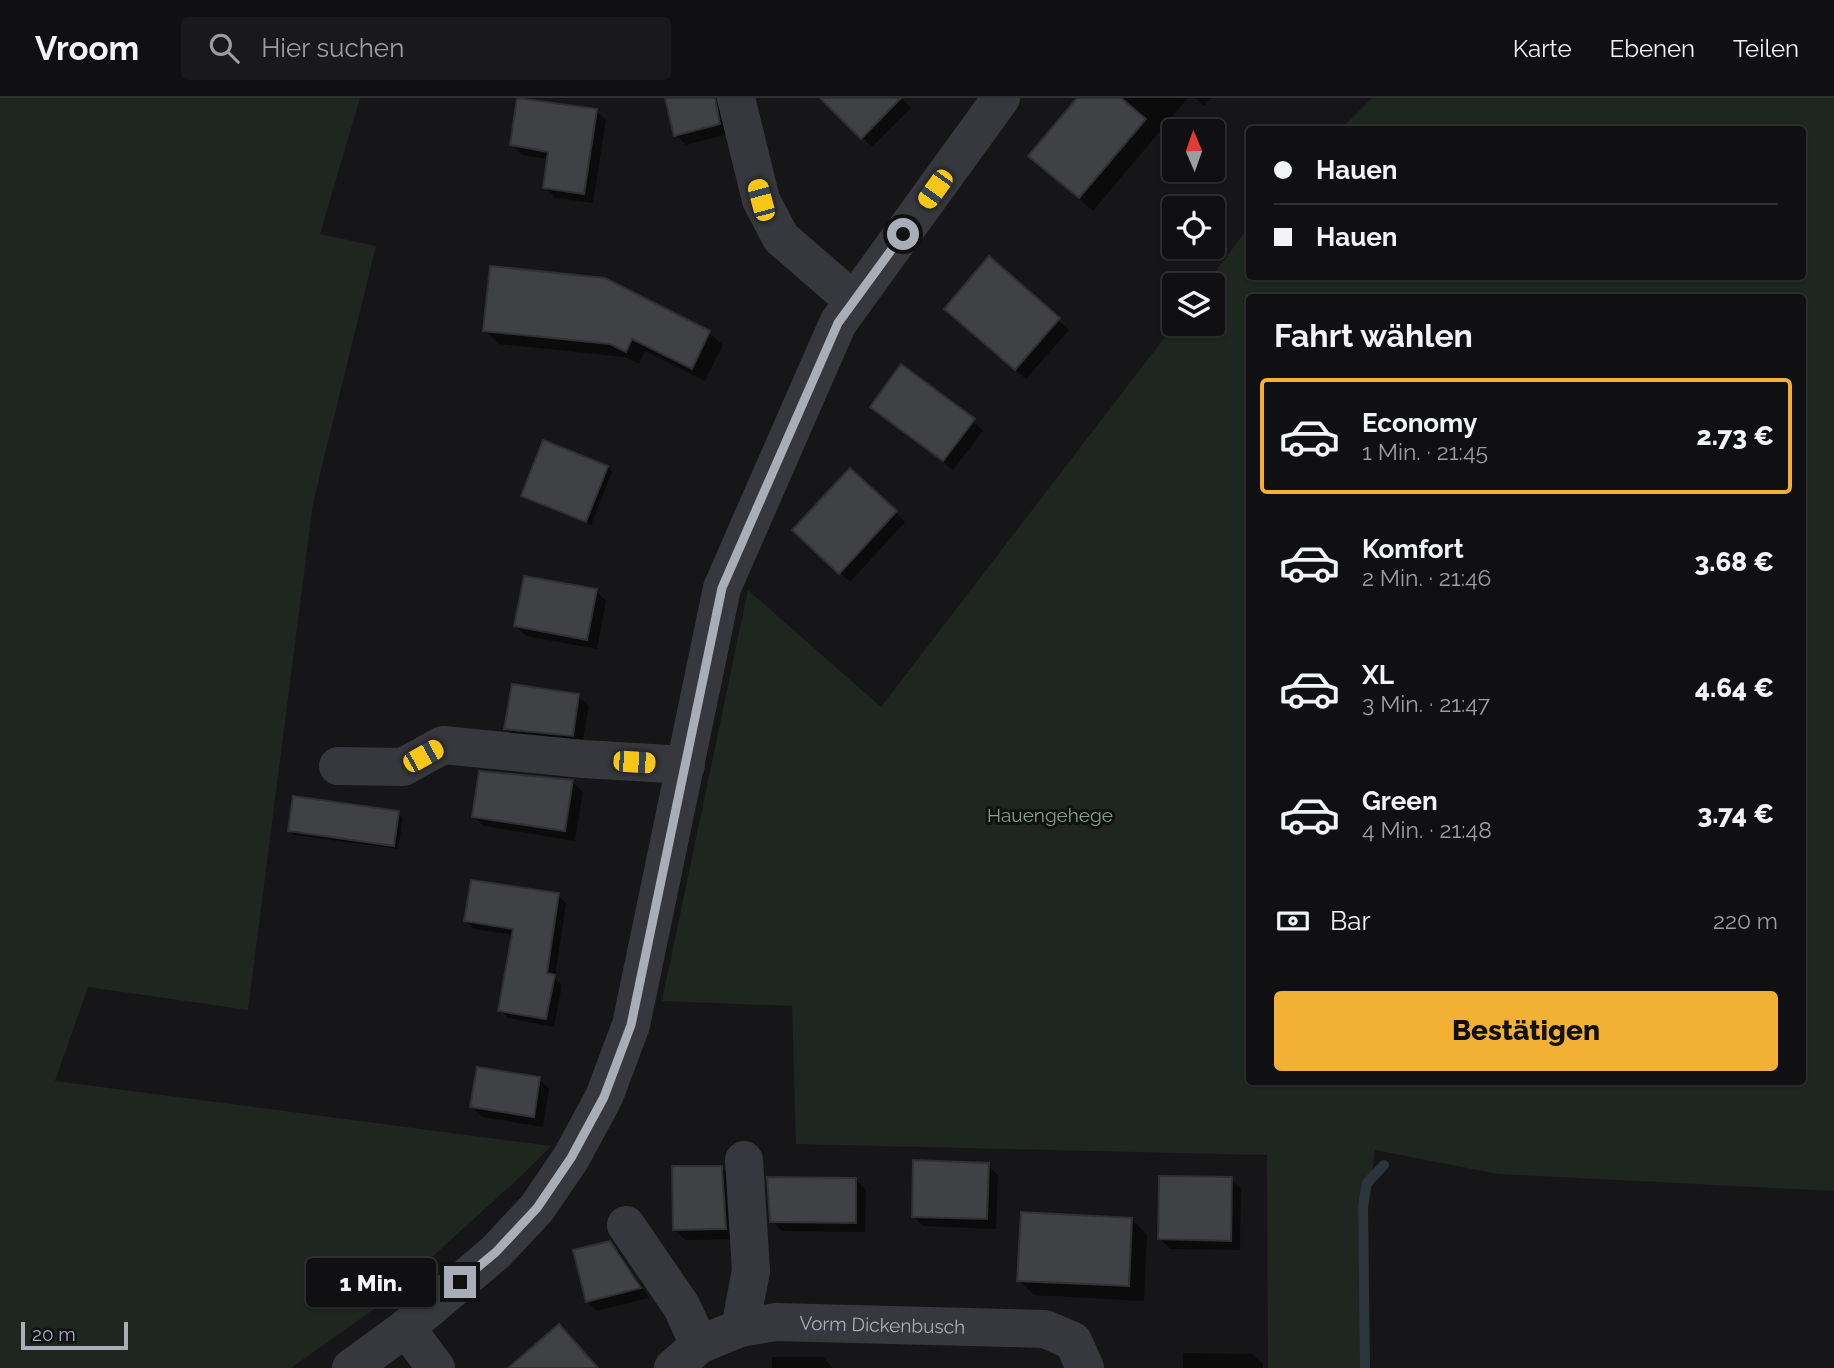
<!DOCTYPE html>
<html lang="de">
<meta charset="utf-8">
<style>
:root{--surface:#101012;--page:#19191b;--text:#f1f3f6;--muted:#9c9d9f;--line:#303032;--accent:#f2b134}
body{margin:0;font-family:Raleway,sans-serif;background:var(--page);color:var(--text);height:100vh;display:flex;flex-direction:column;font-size:26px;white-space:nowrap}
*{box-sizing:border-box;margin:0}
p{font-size:23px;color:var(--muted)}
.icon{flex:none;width:38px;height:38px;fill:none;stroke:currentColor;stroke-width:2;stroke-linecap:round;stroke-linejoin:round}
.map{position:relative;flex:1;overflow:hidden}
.details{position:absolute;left:1246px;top:196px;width:560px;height:791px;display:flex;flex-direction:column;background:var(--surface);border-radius:7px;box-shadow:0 2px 5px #0004,0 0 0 2px var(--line)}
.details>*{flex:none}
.guide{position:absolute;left:1246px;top:28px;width:560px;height:154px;border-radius:7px;box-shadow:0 2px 5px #0004,0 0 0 2px var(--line);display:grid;align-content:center;height:154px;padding:0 28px;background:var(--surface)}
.needle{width:46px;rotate:358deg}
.buttons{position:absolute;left:1162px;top:21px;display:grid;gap:14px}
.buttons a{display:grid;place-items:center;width:63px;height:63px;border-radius:7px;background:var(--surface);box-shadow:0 2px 5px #0004,0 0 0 2px var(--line);font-size:35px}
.scale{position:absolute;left:21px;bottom:18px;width:107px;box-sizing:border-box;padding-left:7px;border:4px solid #a8adb8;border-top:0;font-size:19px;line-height:24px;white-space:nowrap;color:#a8adb8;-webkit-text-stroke:5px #111113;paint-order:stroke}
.end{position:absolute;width:32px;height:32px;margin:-16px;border:9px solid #a8adb8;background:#111;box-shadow:0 0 0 4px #111}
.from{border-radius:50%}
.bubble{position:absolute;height:49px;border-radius:7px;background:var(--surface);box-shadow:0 2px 5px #0004,0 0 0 2px var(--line);font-size:23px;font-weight:800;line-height:49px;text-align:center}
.car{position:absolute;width:21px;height:42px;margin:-21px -10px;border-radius:9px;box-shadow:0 0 5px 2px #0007;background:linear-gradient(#f5c518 24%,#345 0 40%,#f5c518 0 76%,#345 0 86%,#f5c518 0)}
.guide b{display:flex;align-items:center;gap:24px;height:66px;font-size:26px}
.guide b+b{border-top:2px solid var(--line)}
.guide i{width:18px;height:18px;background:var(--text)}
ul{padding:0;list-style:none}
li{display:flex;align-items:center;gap:21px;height:116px;margin:0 14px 10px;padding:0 14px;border:4px solid transparent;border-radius:7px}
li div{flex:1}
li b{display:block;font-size:26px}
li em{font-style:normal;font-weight:800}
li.current{border-color:var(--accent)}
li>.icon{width:63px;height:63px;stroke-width:1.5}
h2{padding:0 28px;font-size:32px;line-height:84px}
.pay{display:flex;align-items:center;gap:18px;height:77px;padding:0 28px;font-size:26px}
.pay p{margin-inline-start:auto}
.primary-button{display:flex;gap:14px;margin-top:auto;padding:14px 28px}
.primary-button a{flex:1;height:80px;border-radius:7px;background:var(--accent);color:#111;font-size:28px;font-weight:800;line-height:80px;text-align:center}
header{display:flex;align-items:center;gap:42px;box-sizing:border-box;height:98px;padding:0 35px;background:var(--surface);border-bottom:2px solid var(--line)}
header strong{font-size:33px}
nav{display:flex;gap:38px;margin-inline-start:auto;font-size:24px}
.search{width:490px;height:63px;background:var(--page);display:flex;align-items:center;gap:18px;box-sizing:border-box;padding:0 24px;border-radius:7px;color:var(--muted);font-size:26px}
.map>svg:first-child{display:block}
.green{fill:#1e261f;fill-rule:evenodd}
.shadow{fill:#0007}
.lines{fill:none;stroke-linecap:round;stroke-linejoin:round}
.stream{stroke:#2c353c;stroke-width:10}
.building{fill:#404145;stroke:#303034;stroke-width:2}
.minor{stroke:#37383d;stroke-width:38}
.route{stroke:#a8adb8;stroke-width:9}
.labels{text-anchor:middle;stroke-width:6;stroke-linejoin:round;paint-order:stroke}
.park-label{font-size:19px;fill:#7fa381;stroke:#111113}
.street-label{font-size:19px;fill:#a8adb8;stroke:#111113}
</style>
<header>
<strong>Vroom</strong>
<div class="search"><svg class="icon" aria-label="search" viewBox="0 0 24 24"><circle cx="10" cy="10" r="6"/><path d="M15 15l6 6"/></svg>Hier suchen</div>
<nav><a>Karte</a><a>Ebenen</a><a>Teilen</a></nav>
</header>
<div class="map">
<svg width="1834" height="1270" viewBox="0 0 1834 1270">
<rect width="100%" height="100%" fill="#161618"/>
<!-- green -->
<g class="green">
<polygon points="0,0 360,0 320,136 376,148 313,405 248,912 88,889 55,983 551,1048 520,1079 377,1209 291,1270 0,1270"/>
<path d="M1372,0H1834V1093L1498,1076L1375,1052L1368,1110V1270H1268L1267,1057L796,1046L792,908L662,903L748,492L881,609L1175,226H1213V187H1205L1249,129L1250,178H1802V32L1341,31ZM1250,200H1802V984H1250Z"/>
</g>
<!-- shadow -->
<g class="shadow">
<polygon points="519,0 596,12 606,22 593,105 555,100 545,89 549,61 522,57 512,47"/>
<polygon points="667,0 727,0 729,36 686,47 676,37"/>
<polygon points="823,0 901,0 911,10 872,49"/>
<polygon points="1078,0 1188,0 1093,113 1030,58"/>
<polygon points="1195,0 1211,0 1204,8"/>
<polygon points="989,161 1069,232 1026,281 956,221"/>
<polygon points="485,232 709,234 723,247 705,283 645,253 639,266 625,259 498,246"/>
<polygon points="872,308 973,323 983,333 953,372"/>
<polygon points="544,344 608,369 612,374 591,427 528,402 523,397"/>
<polygon points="896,414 905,424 850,484 804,442"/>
<polygon points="596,493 606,503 597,551 526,538 516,528"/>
<polygon points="578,598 589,608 582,647 516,641 506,631"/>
<polygon points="573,684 583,694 575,743 484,728 473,718"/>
<polygon points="398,715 403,720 398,751 294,737 290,732"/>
<polygon points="558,797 566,805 555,880 562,887 554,929 508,920 500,912 514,837 474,831 466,823"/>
<polygon points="539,981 549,991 543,1029 482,1019 472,1009"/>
<polygon points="988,1067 998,1077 996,1131 923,1128 913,1118"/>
<polygon points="722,1069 732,1080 736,1141 685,1142 674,1131"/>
<polygon points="855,1081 866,1092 865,1134 782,1133 772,1123"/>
<polygon points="1231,1081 1241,1091 1240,1152 1170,1151 1160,1141"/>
<polygon points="1132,1121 1147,1137 1144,1203 1034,1197 1019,1182"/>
<polygon points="610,1145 620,1155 649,1200 597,1213 587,1203"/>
<polygon points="1183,1255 1253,1256 1263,1266 1263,1270 1183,1270"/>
<polygon points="772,1259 823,1259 833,1270 772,1270"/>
</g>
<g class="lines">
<!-- stream -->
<polyline class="stream" points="1365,1270 1363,1108 1367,1085 1384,1067"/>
</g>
<!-- building -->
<g class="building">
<polygon points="517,0 597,11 584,96 543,90 548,54 510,47"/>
<polygon points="665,0 715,0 720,26 674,38"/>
<polygon points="820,0 901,0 861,41"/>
<polygon points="1077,0 1121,0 1146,21 1079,100 1028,58"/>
<polygon points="989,158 1060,220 1015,272 944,211"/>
<polygon points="490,168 605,180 710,233 692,271 632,241 626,254 610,246 483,233"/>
<polygon points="901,266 975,321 943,363 870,309"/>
<polygon points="543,342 608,368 586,424 521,398"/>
<polygon points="850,370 897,413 839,476 792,432"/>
<polygon points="524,478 597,491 587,542 514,528"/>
<polygon points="512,586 579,596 573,638 504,631"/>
<polygon points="479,673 573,682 565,733 472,719"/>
<polygon points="293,698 399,713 394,748 288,733"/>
<polygon points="471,782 559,795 547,875 555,877 546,921 498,913 513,831 464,823"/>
<polygon points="477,969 540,979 534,1019 470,1009"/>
<polygon points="913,1062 989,1065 987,1121 912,1119"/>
<polygon points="672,1068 722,1068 726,1131 673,1132"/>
<polygon points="1159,1078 1232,1079 1231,1143 1158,1141"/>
<polygon points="767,1079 856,1080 856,1125 770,1124"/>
<polygon points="1021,1114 1132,1120 1129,1188 1017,1183"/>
<polygon points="610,1143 641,1190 586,1204 573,1152"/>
<polygon points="559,1226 598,1270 508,1270"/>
</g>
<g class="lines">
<!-- minor -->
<g class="minor">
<polyline points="736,0 761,102 781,140 854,203"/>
<polyline points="338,668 403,669 443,647 583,661 686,667"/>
<polyline points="626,1127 682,1209 699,1247"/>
<polyline points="406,1230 436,1270"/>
<polyline points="740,1230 751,1173 744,1062"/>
<polyline points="351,1270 406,1230 496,1154 537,1110 571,1060 604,999 631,927 722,490 838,225 1001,0"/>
<path id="s1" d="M673,1270L699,1247L740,1230L776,1224L1045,1231L1073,1243L1085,1270"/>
</g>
</g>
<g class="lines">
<!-- route -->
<polyline class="route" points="460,1184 496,1154 537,1110 571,1060 604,999 631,927 722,490 838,225 903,136"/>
</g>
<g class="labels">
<!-- park labels -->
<g class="park-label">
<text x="1050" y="724">Hauengehege</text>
</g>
<!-- street labels -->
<g class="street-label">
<text dy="7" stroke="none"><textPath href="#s1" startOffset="222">Vorm Dickenbusch</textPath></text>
</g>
</g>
</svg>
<div class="buttons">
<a><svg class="needle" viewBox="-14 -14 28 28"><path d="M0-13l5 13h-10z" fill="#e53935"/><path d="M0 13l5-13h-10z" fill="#9c9d9f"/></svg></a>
<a><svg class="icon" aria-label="locate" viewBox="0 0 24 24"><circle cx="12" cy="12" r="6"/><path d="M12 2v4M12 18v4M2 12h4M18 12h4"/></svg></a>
<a><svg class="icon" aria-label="layers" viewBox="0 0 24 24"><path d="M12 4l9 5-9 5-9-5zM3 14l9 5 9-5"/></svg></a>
</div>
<div class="scale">20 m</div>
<i class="end from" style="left:903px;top:136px"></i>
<i class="end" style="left:460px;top:1184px"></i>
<div class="bubble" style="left:306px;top:1160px;width:130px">1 Min.</div>
<i class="car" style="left:935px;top:91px;rotate:216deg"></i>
<i class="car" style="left:761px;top:102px;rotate:345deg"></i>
<i class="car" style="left:423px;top:658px;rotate:61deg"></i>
<i class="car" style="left:634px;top:664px;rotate:94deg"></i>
<div class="guide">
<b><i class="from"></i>Hauen</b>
<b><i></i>Hauen</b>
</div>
<section class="details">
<h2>Fahrt wählen</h2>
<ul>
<li class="current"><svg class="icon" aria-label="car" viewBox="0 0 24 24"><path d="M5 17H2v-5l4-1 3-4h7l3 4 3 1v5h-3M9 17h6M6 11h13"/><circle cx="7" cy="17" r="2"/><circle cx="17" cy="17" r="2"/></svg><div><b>Economy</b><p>1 Min. · 21:45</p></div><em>2.73 €</em></li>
<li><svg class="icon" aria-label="car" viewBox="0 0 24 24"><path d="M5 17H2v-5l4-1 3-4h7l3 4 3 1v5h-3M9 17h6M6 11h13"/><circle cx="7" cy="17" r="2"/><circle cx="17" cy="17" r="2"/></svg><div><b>Komfort</b><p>2 Min. · 21:46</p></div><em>3.68 €</em></li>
<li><svg class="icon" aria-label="car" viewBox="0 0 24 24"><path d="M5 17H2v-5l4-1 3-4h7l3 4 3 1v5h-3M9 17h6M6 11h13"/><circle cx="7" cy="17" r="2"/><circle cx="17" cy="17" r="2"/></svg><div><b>XL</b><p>3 Min. · 21:47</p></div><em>4.64 €</em></li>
<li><svg class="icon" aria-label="car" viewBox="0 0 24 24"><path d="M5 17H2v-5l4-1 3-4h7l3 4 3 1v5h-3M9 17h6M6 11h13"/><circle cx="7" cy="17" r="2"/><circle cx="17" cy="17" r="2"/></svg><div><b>Green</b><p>4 Min. · 21:48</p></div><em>3.74 €</em></li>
</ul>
<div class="pay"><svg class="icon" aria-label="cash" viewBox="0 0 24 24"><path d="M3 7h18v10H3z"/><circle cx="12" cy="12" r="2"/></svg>Bar<p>220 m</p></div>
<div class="primary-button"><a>Bestätigen</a></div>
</section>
</div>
